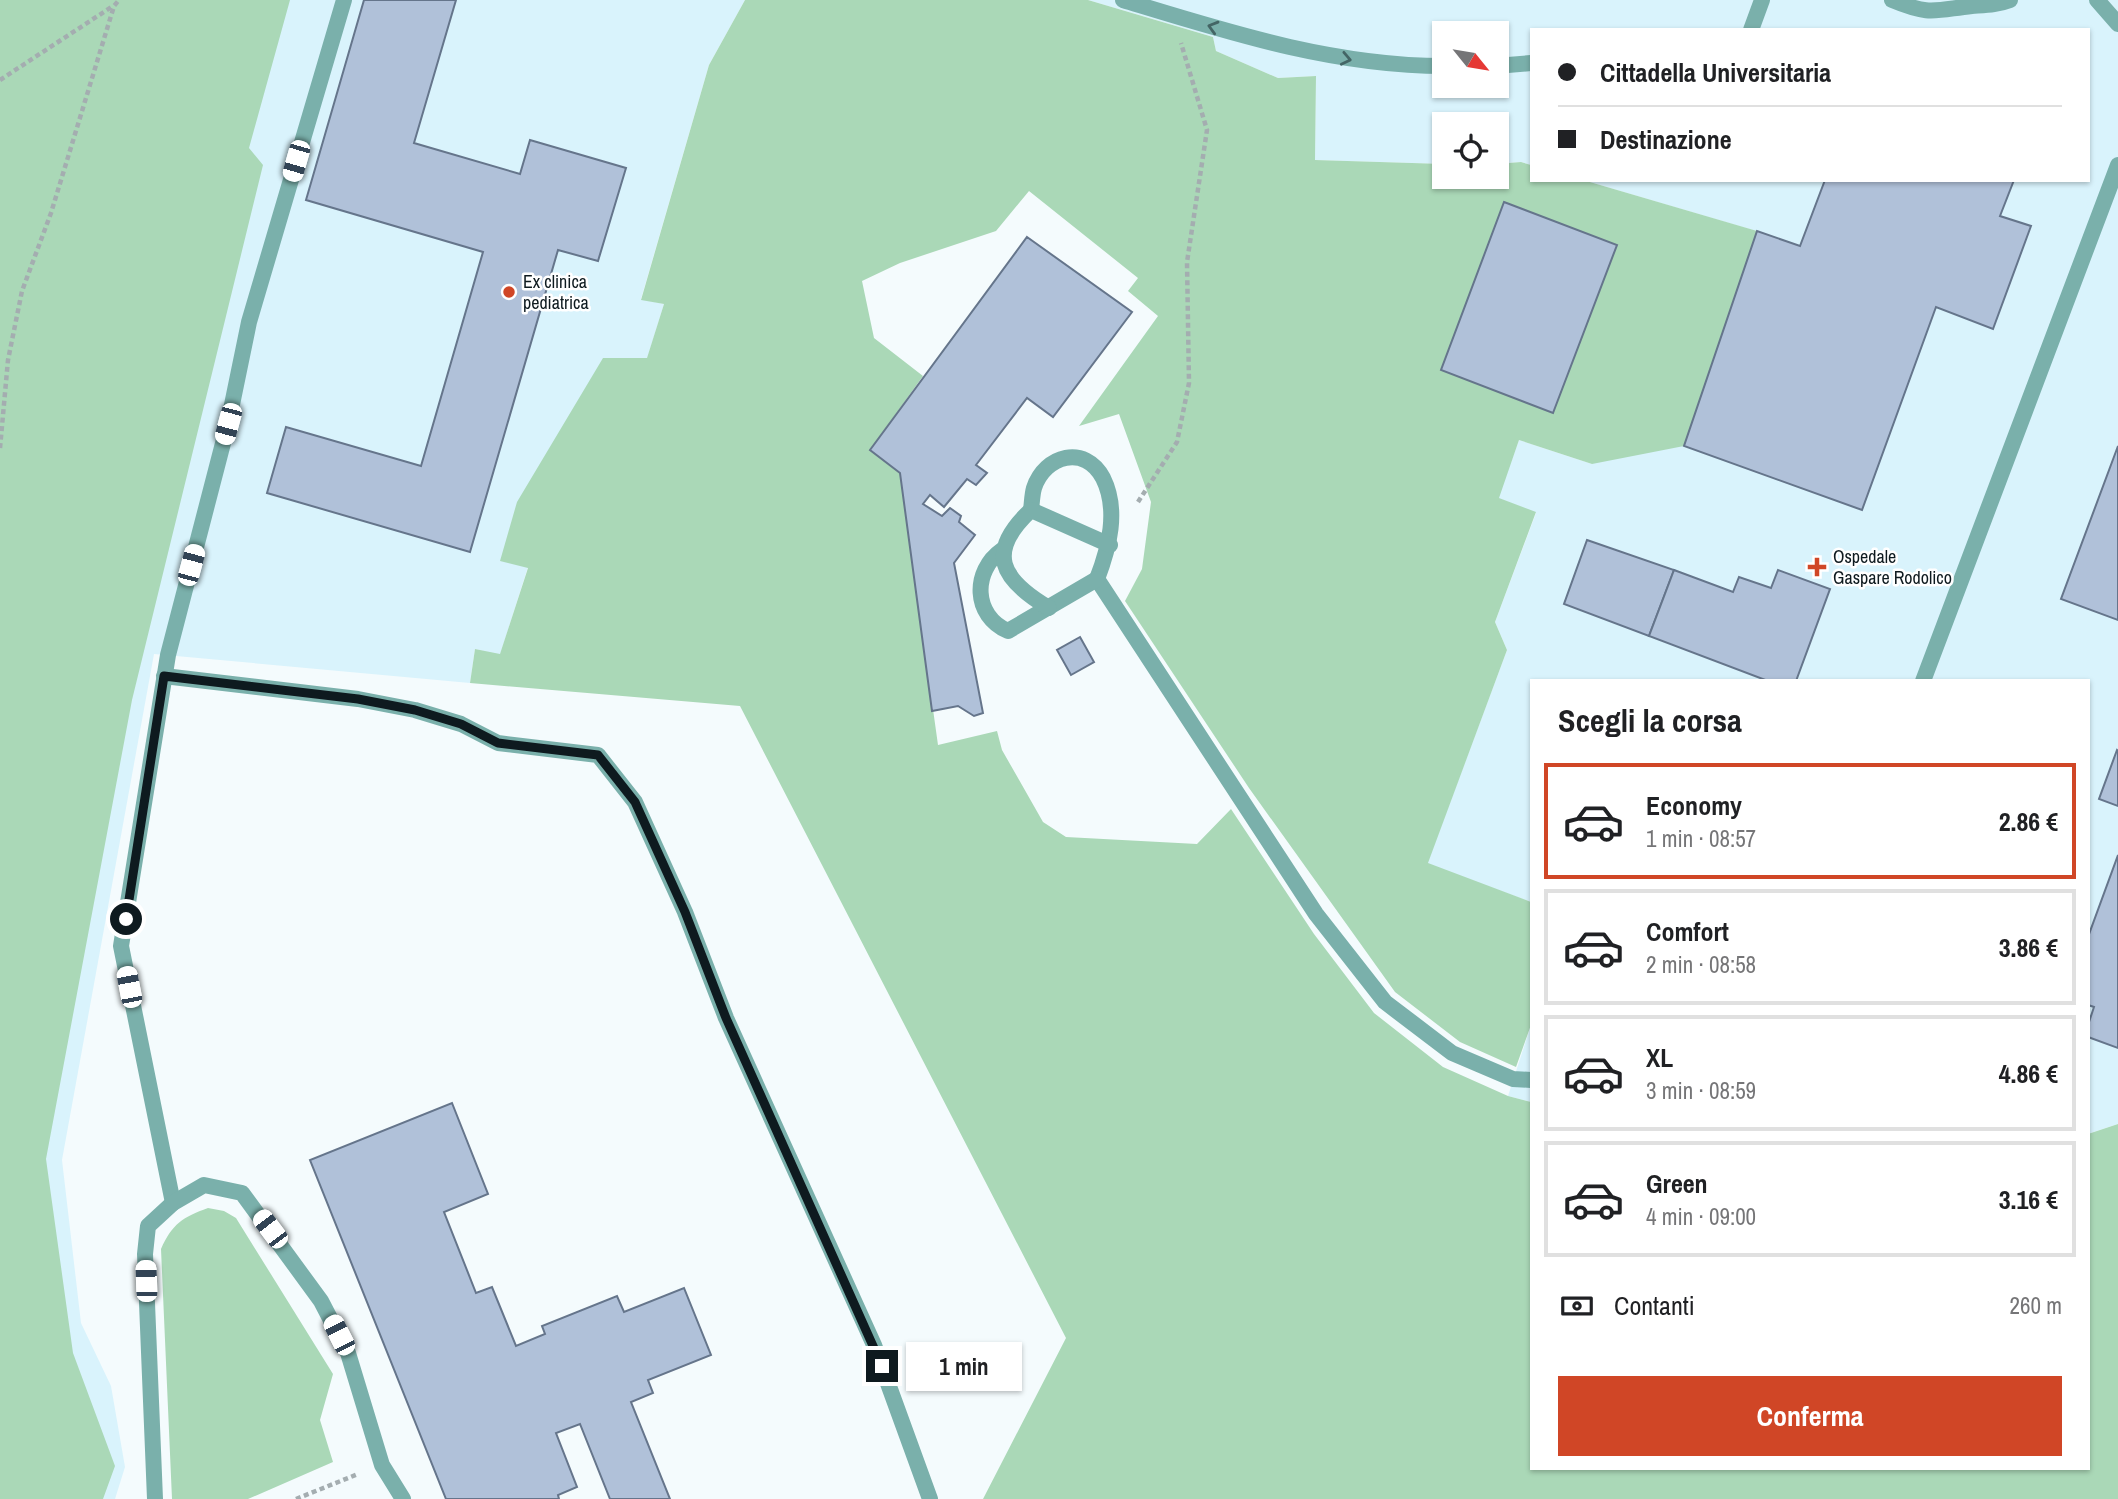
<!DOCTYPE html>
<html lang="it">
<meta charset="utf-8">
<style>
:root{--surface:#fff;--page:#f2f2f2;--text:#202124;--muted:#757577;--line:#e0e0e0;--accent:#d04626}
body{margin:0;font-family:"Archivo Narrow",sans-serif;background:var(--page);color:var(--text);height:100vh;display:flex;flex-direction:column;font-size:26px;white-space:nowrap}
*{box-sizing:border-box;margin:0}
p{font-size:23px;color:var(--muted)}
.icon{flex:none;width:38px;height:38px;fill:none;stroke:currentColor;stroke-width:2;stroke-linecap:round;stroke-linejoin:round}
.map{position:relative;flex:1;overflow:hidden}
.drawer{position:absolute;left:1530px;top:679px;width:560px;height:791px;display:flex;flex-direction:column;background:var(--surface);border-radius:0px;box-shadow:0 2px 5px #0004}
.drawer>*{flex:none}
.hud{position:absolute;left:1530px;top:28px;width:560px;height:154px;border-radius:0px;box-shadow:0 2px 5px #0004;display:grid;align-content:center;height:154px;padding:0 28px;background:var(--surface)}
.needle{width:46px;rotate:120deg}
.fabs{position:absolute;left:1432px;top:21px;display:grid;gap:14px}
.fabs a{display:grid;place-items:center;width:77px;height:77px;border-radius:0px;background:var(--surface);box-shadow:0 2px 5px #0004;font-size:35px}
.end{position:absolute;width:32px;height:32px;margin:-16px;border:9px solid #0e1a1f;background:#fff;box-shadow:0 0 0 4px #fff}
.from{border-radius:50%}
.bubble{position:absolute;height:49px;border-radius:0px;background:var(--surface);box-shadow:0 2px 5px #0004;font-size:23px;font-weight:700;line-height:49px;text-align:center}
.car{position:absolute;width:21px;height:42px;margin:-21px -10px;border-radius:9px;box-shadow:0 0 5px 2px #0007;background:linear-gradient(#fff 24%,#345 0 40%,#fff 0 76%,#345 0 86%,#fff 0)}
.hud b{display:flex;align-items:center;gap:24px;height:66px;font-size:26px}
.hud b+b{border-top:2px solid var(--line)}
.hud i{width:18px;height:18px;background:var(--text)}
ul{padding:0;list-style:none}
li{display:flex;align-items:center;gap:21px;height:116px;margin:0 14px 10px;padding:0 14px;border:4px solid var(--line);border-radius:0px}
li div{flex:1}
li b{display:block;font-size:26px}
li em{font-style:normal;font-weight:700}
li.active{border-color:var(--accent)}
li>.icon{width:63px;height:63px;stroke-width:1.5}
h2{padding:0 28px;font-size:32px;line-height:84px}
.pay{display:flex;align-items:center;gap:18px;height:77px;padding:0 28px;font-size:26px}
.pay p{margin-inline-start:auto}
.cta{display:flex;gap:14px;margin-top:auto;padding:14px 28px}
.cta a{flex:1;height:80px;border-radius:0px;background:var(--accent);color:#fff;font-size:28px;font-weight:700;line-height:80px;text-align:center}
.map>svg:first-child{display:block}
.built{fill:#d9f3fc;fill-rule:evenodd}
.green{fill:#aad8b7}
.building{fill:#b0c1d9;stroke:#65758b;stroke-width:2}
.lines{fill:none;stroke-linecap:round;stroke-linejoin:round}
.path{stroke:#a4adb0;stroke-width:4.5;stroke-dasharray:5 3.5;stroke-linecap:butt}
.lane{stroke:#7ab0ab;stroke-width:16}
.oneway{stroke:#446565}
.route{stroke:#0e1a1f;stroke-width:9}
.poi-dot{fill:#d04626;stroke:#fff;stroke-width:2.5}
.labels{text-anchor:middle;stroke-width:5;stroke-linejoin:round;paint-order:stroke}
.poi-label{font-size:18px;fill:#0e1a1f;stroke:#fff;text-anchor:start}
</style>
<div class="map">
<svg width="2118" height="1499" viewBox="0 0 2118 1499">
<rect width="100%" height="100%" fill="#f4fbfd"/>
<!-- built -->
<g class="built">
<polygon points="0,0 745,0 709,65 641,299 664,304 647,359 528,567 500,655 475,649 470,683 154,654 62,1160 81,1323 111,1386 125,1467 115,1499 0,1499"/>
<path d="M1088,0H2118V1124L2088,1134V681H1531V902L1427,864L1507,650L1495,622L1536,513L1498,498L1519,440L1592,464L1756,231L1583,180H2088V30H1531V165L1521,162L1496,164V124H1444V164L1315,160L1316,76L1278,78L1216,51L1213,37ZM1444,33H1496V86H1444Z"/>
<polygon points="1531,1025 1531,1102 1508,1096"/>
</g>
<!-- green -->
<g class="green">
<polygon points="0,0 290,0 249,148 263,165 132,700 46,1159 73,1353 115,1466 103,1499 0,1499"/>
<polygon points="745,0 1088,0 1213,37 1216,51 1278,78 1316,76 1315,160 1444,164 1444,177 1496,177 1496,164 1521,162 1531,165 1531,180 1583,180 1757,231 1684,446 1592,464 1519,440 1499,498 1536,512 1495,622 1507,650 1428,863 1531,902 1531,1025 1516,1067 1460,1042 1395,992 1249,788 1125,601 1142,569 1151,502 1119,414 1079,426 1158,316 1128,291 1138,278 1029,191 996,231 900,263 862,281 874,338 923,376 870,450 900,473 938,745 997,731 1002,750 1043,822 1066,837 1197,844 1231,809 1314,934 1374,1013 1443,1067 1508,1096 1531,1102 1531,1468 2088,1468 2088,1134 2118,1124 2118,1499 983,1499 1066,1338 740,706 470,683 475,649 500,654 528,568 500,561 517,502 603,358 647,358 664,304 641,300 709,65"/>
<path d="M208,1208L224,1211L236,1218L333,1374L320,1420L333,1462L248,1499H172L161,1249C172,1224 183,1217 208,1208Z"/>
</g>
<!-- building -->
<g class="building">
<polygon points="364,0 456,0 414,143 520,174 530,140 626,168 598,261 558,250 470,552 267,493 286,427 421,466 483,252 306,200"/>
<polygon points="1825,180 2014,180 2000,216 2031,226 1993,329 1936,307 1862,510 1684,446 1757,231 1800,246"/>
<polygon points="1504,202 1617,245 1553,413 1441,370"/>
<polygon points="1027,237 1132,312 1053,417 1027,398 976,465 987,473 976,485 967,479 944,507 930,495 923,504 942,516 950,508 961,516 959,522 975,535 954,563 983,713 974,716 958,706 932,711 900,473 870,450"/>
<polygon points="2118,446 2118,620 2061,599"/>
<polygon points="1587,540 1674,570 1649,636 1564,604"/>
<polygon points="1674,570 1733,592 1739,577 1771,588 1778,570 1830,589 1796,681 1768,681 1649,636"/>
<polygon points="1080,637 1094,662 1071,675 1057,650"/>
<polygon points="2117,750 2118,751 2118,806 2099,799"/>
<polygon points="2118,855 2118,1048 2088,1037 2088,1025 2094,1007 2088,1005 2088,937"/>
<polygon points="452,1103 488,1194 444,1212 476,1293 492,1287 516,1346 545,1334 542,1326 617,1296 624,1312 684,1288 711,1355 648,1380 653,1393 631,1402 670,1499 610,1499 580,1424 556,1433 577,1487 558,1495 559,1499 446,1499 310,1160"/>
</g>
<g class="lines">
<!-- path -->
<g class="path">
<polyline points="0,80 113,6"/>
<polyline points="0,448 8,360 22,291 51,213 114,6 119,0"/>
<polyline points="1138,502 1177,442 1189,383 1187,262 1207,130 1181,43"/>
<polyline points="296,1499 358,1474"/>
</g>
<!-- lane -->
<g class="lane">
<path d="M1123,0C1228,32 1333,66 1444,66"/>
<path d="M1892,0C1930,16 1935,10 1972,6C1986,5 1997,5 2010,0"/>
<polyline points="2097,0 2118,24"/>
<polyline points="1751,30 1762,0"/>
<polyline points="1496,66 1531,63"/>
<path d="M1031,510C1032,503 1032,495 1034,488C1045,455 1085,444 1103,478C1119,510 1109,548 1097,579L1316,914L1385,1002L1452,1053L1513,1079L1531,1080"/>
<path d="M1002,550C972,571 973,616 1008,631L1097,579"/>
<path d="M1049,608C1000,579 986,552 1031,510L1110,545"/>
<polyline points="164,676 358,699 415,710 461,724 498,743 598,755 635,802 685,912 726,1018 874,1345 930,1499"/>
<polyline points="1923,681 2118,165"/>
<polyline points="173,1203 121,946 168,655 228,424 249,322 344,0"/>
<polyline points="155,1499 145,1254 148,1226 173,1203 204,1185 242,1193 321,1301 348,1353 382,1465 403,1499"/>
</g>
</g>
<!-- one-way arrows -->
<defs><path id="oneway-chevron" d="M-2-3.5L2.5 0L-2 3.5" fill="none" stroke-width="1.6" stroke-linecap="round" stroke-linejoin="round" transform="scale(1.75)"/></defs>
<g class="oneway">
<use href="#oneway-chevron" transform="translate(1213 27) rotate(-164)"/>
<use href="#oneway-chevron" transform="translate(1346 59) rotate(12)"/>
</g>
<g class="lines">
<!-- route -->
<polyline class="route" points="126,919 164,676 358,699 415,710 461,724 498,743 598,755 635,802 685,912 726,1018 882,1366"/>
</g>
<!-- markers -->
<g class="poi-dot">
<circle cx="509" cy="292" r="7"/>
<path d="M1813.5 556.5h7v7h7v7h-7v7h-7v-7h-7v-7h7z"/>
</g>
<g class="labels">
<!-- poi labels -->
<g class="poi-label">
<text x="523" y="288">Ex clinica<tspan x="523" dy="21">pediatrica</tspan></text>
<text x="1833" y="563">Ospedale<tspan x="1833" dy="21">Gaspare Rodolico</tspan></text>
</g>
</g>
</svg>
<div class="fabs">
<a><svg class="needle" viewBox="-14 -14 28 28"><path d="M0-13l5 13h-10z" fill="#e53935"/><path d="M0 13l5-13h-10z" fill="#757577"/></svg></a>
<a><svg class="icon" aria-label="locate" viewBox="0 0 24 24"><circle cx="12" cy="12" r="6"/><path d="M12 2v4M12 18v4M2 12h4M18 12h4"/></svg></a>
</div>
<i class="end from" style="left:126px;top:919px"></i>
<i class="end" style="left:882px;top:1366px"></i>
<div class="bubble" style="left:906px;top:1342px;width:116px">1 min</div>
<i class="car" style="left:296px;top:161px;rotate:196deg"></i>
<i class="car" style="left:228px;top:424px;rotate:195deg"></i>
<i class="car" style="left:191px;top:565px;rotate:15deg"></i>
<i class="car" style="left:129px;top:987px;rotate:349deg"></i>
<i class="car" style="left:270px;top:1229px;rotate:323deg"></i>
<i class="car" style="left:146px;top:1281px;rotate:358deg"></i>
<i class="car" style="left:339px;top:1335px;rotate:333deg"></i>
<div class="hud">
<b><i class="from"></i>Cittadella Universitaria</b>
<b><i></i>Destinazione</b>
</div>
<section class="drawer">
<h2>Scegli la corsa</h2>
<ul>
<li class="active"><svg class="icon" aria-label="car" viewBox="0 0 24 24"><path d="M5 17H2v-5l4-1 3-4h7l3 4 3 1v5h-3M9 17h6M6 11h13"/><circle cx="7" cy="17" r="2"/><circle cx="17" cy="17" r="2"/></svg><div><b>Economy</b><p>1 min · 08:57</p></div><em>2.86 €</em></li>
<li><svg class="icon" aria-label="car" viewBox="0 0 24 24"><path d="M5 17H2v-5l4-1 3-4h7l3 4 3 1v5h-3M9 17h6M6 11h13"/><circle cx="7" cy="17" r="2"/><circle cx="17" cy="17" r="2"/></svg><div><b>Comfort</b><p>2 min · 08:58</p></div><em>3.86 €</em></li>
<li><svg class="icon" aria-label="car" viewBox="0 0 24 24"><path d="M5 17H2v-5l4-1 3-4h7l3 4 3 1v5h-3M9 17h6M6 11h13"/><circle cx="7" cy="17" r="2"/><circle cx="17" cy="17" r="2"/></svg><div><b>XL</b><p>3 min · 08:59</p></div><em>4.86 €</em></li>
<li><svg class="icon" aria-label="car" viewBox="0 0 24 24"><path d="M5 17H2v-5l4-1 3-4h7l3 4 3 1v5h-3M9 17h6M6 11h13"/><circle cx="7" cy="17" r="2"/><circle cx="17" cy="17" r="2"/></svg><div><b>Green</b><p>4 min · 09:00</p></div><em>3.16 €</em></li>
</ul>
<div class="pay"><svg class="icon" aria-label="cash" viewBox="0 0 24 24"><path d="M3 7h18v10H3z"/><circle cx="12" cy="12" r="2"/></svg>Contanti<p>260 m</p></div>
<div class="cta"><a>Conferma</a></div>
</section>
</div>
